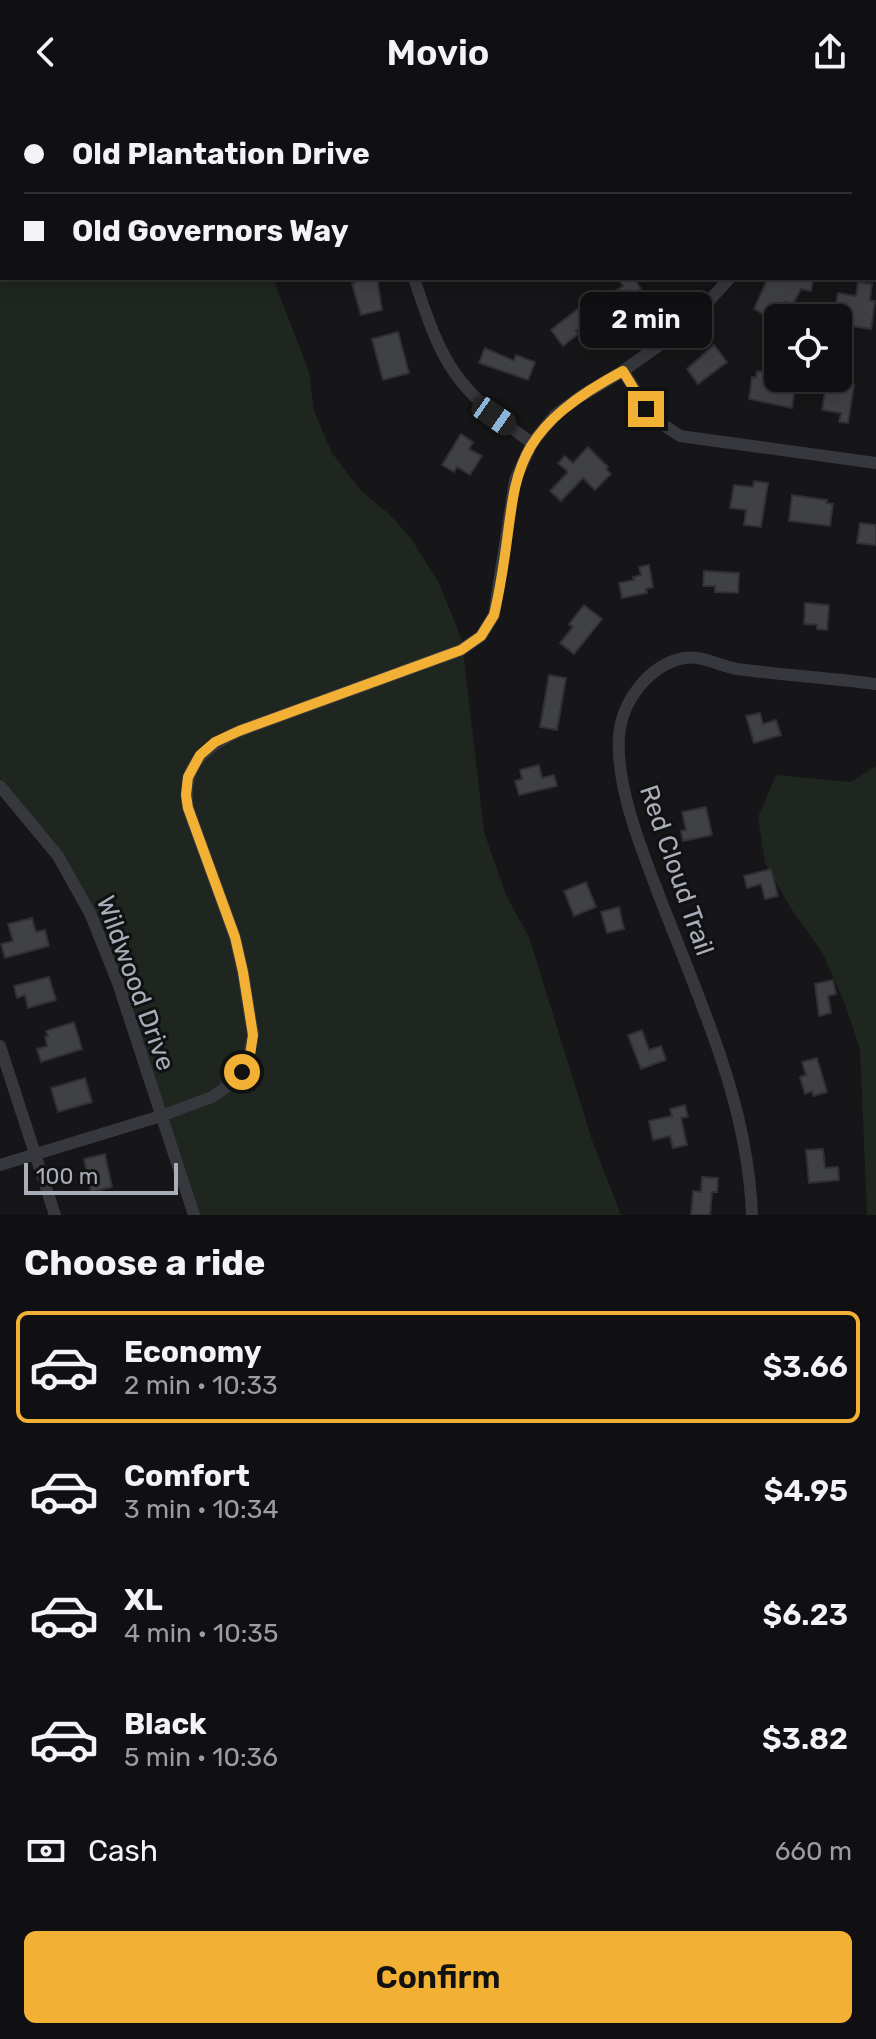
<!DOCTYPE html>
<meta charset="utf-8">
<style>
:root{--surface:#101012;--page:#1e1e20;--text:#f1f3f6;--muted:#9c9d9f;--line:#303032;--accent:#f2b134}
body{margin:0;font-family:Rubik,sans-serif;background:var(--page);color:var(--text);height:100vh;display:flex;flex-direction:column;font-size:30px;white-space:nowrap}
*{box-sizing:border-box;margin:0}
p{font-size:26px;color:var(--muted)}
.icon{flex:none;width:44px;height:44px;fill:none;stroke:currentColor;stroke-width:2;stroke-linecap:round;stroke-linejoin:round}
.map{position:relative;height:1111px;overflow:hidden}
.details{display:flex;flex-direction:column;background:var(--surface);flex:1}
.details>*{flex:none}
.top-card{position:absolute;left:0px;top:0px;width:876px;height:176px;box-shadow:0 4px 20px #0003,0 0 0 2px var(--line);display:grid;align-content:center;height:176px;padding:0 24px;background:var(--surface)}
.buttons{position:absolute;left:764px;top:200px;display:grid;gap:16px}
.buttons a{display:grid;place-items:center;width:88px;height:88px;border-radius:12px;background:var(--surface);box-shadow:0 4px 20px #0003,0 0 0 2px var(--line);font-size:40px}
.scale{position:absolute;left:24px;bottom:20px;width:154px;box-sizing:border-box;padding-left:8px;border:4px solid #a8adb8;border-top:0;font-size:22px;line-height:28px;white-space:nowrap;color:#a8adb8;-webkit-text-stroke:6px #111113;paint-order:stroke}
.end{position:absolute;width:36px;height:36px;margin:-18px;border:10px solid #f2b134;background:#111;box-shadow:0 0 0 4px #111}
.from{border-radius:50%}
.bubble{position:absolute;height:56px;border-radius:12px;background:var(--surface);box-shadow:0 4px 20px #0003,0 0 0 2px var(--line);font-size:26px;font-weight:600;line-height:56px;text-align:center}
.car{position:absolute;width:24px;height:48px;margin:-24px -12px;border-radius:10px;box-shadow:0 0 6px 2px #0007;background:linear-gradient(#222 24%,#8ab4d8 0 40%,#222 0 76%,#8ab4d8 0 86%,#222 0)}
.top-card b{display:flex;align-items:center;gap:28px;height:76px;font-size:30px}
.top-card b+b{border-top:2px solid var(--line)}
.top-card i{width:20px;height:20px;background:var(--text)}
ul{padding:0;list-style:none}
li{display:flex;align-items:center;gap:24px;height:112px;margin:0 16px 12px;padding:0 8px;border:4px solid transparent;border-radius:12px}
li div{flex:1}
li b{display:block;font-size:30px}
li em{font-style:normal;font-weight:600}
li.selected{border-color:var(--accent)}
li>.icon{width:72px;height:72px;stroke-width:1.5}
h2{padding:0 24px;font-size:36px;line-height:96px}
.pay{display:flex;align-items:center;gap:20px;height:88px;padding:0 24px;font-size:30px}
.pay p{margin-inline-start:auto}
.cta{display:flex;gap:16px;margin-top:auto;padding:16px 24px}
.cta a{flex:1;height:92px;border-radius:12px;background:var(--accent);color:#111;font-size:32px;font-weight:600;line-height:92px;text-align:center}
header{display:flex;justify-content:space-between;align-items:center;height:104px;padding:0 24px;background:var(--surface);font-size:36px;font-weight:600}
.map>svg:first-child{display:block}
.green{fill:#1e261f}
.building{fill:#404145;stroke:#303034;stroke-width:2}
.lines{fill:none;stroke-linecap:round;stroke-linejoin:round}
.minor{stroke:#37383d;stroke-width:12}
.route{stroke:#f2b134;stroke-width:10}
.labels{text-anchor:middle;stroke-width:6;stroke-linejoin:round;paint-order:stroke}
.street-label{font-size:26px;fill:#a8adb8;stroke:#111113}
</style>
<header><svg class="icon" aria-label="back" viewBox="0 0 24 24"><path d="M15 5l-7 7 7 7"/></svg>Movio<svg class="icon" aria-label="share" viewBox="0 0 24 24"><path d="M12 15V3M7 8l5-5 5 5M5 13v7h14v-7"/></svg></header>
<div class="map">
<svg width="876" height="1111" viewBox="0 0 876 1111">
<rect width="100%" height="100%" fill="#161618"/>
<!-- green -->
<g class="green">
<polygon points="0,0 231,2 2,2 2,174 273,174 309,268 314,307 332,349 361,387 388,409 410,433 439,479 462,536 484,728 506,791 529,833 592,1036 621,1111 199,1111 123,877 95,806 62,748 0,674"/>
<polygon points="876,662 876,1111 867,1111 860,945 845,900 822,848 790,803 765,759 758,713 776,671 851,678"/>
</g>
<!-- building -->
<g class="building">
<polygon points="354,174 377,174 382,206 361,211 352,180 355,179"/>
<polygon points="625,174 634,174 641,185 636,188 647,204 629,215 626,210 616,216 602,195 623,182 620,177"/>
<polygon points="768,174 813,174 811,187 801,185 793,200 785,198 782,204 772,203 767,212 754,205"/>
<polygon points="858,178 872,180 870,196 875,197 871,225 838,220 838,214 834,214 838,189 856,192"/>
<polygon points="579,204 589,217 576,227 578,230 563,242 551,226"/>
<polygon points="398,228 409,269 383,276 372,235"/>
<polygon points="714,241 727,258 698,280 687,265"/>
<polygon points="485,244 514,257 516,251 535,258 528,276 479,259"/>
<polygon points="757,267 778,270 778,274 796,277 792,304 749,295 752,273 756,274"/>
<polygon points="827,277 854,281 848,319 839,318 841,309 822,306"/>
<polygon points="461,330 473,338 469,345 482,352 470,371 457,363 454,368 442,361"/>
<polygon points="588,343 608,363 606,365 611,370 595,386 583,374 561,397 550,387 568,368 558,359 565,352 573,359"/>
<polygon points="754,377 768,379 761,423 744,421 746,406 730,404 734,381 753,383"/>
<polygon points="792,391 827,396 826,399 833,400 830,422 789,417"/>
<polygon points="860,419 876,421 876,441 857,439"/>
<polygon points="649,461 653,483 646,485 647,489 622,494 619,479 634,476 633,473 641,471 639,463"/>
<polygon points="704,467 739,469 738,489 715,488 715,482 703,482"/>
<polygon points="805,499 829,501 827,526 817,525 817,521 804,520"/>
<polygon points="584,501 602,515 574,550 560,539 573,523 569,520"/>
<polygon points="549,571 566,574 557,626 540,623"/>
<polygon points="760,609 763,620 776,616 781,631 754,639 746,612"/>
<polygon points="539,661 542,674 554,671 557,682 519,691 515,677 522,675 520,666"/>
<polygon points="706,703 712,731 683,737 681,727 686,726 682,708"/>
<polygon points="771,765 778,792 765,795 761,780 747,784 744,772"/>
<polygon points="586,778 596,803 574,812 564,787"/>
<polygon points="619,803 624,825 607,829 601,808"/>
<polygon points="32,814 36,828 45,826 49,842 5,854 1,840 13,837 8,820"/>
<polygon points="49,873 56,896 28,904 25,891 17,894 14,882"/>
<polygon points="833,876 836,890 828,892 831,909 819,912 815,880"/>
<polygon points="74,918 82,945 41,958 37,945 47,942 45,933 48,932 46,927"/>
<polygon points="642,926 649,946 661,942 666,956 641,965 628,931"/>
<polygon points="817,954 827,988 813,992 812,987 805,990 800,973 806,971 802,958"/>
<polygon points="85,974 92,998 58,1008 51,984"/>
<polygon points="685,1001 688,1013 681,1014 687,1041 673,1044 670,1032 653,1036 649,1017 672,1012 670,1005"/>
<polygon points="823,1045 825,1064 838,1063 839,1076 809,1079 806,1046"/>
<polygon points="105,1050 112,1083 91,1088 84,1055"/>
<polygon points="702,1073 718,1074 717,1088 712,1088 710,1111 691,1111 693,1087 701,1088"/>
</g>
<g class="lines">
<!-- minor -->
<g class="minor">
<polyline points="355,0 356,2"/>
<polyline points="787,0 787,2"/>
<polyline points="594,2 594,0"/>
<polyline points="874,146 876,146"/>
<path d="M414,174C443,263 455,284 532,339"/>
<polyline points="623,267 653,314 680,332 876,359"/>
<polyline points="0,682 58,752 90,809 118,879 194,1111"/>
<polyline points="0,942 55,1111"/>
<path d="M0,1061L161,1012L212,993L236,976L247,960L253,931L243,868L235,833L188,704C181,661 204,644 239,627L461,546L481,532L494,511L515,376L532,339L555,311L581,292L623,267L686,222L730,174"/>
<path d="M752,1111C750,1055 738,1004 720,951C701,895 678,841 657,786C640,742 616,681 619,633C621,599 648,561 684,554C701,551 720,562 737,565C783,571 830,574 876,580"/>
</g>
</g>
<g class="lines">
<!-- route -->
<path class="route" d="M242,968L250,951L253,931L243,868L235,833L188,704L186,691L188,673L200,651L215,638L239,627L461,546L481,532L494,511C524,385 488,339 623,267L646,305"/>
</g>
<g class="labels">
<!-- street labels -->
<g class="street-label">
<text transform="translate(677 766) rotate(71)" y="9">Red Cloud Trail</text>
<text transform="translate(136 879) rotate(70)" y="9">Wildwood Drive</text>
</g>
</g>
</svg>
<div class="buttons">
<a><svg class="icon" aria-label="locate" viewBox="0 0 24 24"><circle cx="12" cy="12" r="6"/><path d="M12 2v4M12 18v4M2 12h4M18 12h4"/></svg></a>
</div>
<div class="scale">100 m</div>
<i class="end from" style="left:242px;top:968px"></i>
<i class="end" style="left:646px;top:305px"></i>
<div class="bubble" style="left:580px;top:188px;width:132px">2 min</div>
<i class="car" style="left:494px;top:312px;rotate:125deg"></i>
<div class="top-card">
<b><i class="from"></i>Old Plantation Drive</b>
<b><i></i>Old Governors Way</b>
</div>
</div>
<section class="details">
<h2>Choose a ride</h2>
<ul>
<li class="selected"><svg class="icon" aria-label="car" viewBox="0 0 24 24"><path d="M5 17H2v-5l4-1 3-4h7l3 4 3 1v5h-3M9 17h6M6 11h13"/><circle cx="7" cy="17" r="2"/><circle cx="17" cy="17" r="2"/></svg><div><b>Economy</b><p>2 min · 10:33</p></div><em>$3.66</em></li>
<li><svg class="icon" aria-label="car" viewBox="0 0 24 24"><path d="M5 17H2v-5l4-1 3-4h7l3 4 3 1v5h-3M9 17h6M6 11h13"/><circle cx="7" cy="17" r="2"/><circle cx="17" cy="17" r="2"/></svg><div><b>Comfort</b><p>3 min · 10:34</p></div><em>$4.95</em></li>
<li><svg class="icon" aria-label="car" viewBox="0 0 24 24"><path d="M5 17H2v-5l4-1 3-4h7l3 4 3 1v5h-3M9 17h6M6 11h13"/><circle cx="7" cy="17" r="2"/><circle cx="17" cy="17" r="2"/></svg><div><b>XL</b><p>4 min · 10:35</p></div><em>$6.23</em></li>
<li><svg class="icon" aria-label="car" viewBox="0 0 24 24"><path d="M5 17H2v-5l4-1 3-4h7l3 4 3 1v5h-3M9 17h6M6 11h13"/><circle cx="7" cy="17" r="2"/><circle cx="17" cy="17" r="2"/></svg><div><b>Black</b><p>5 min · 10:36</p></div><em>$3.82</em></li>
</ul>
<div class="pay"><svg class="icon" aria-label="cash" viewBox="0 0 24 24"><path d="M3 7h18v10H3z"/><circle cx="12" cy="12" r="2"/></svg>Cash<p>660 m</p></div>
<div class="cta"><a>Confirm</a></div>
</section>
